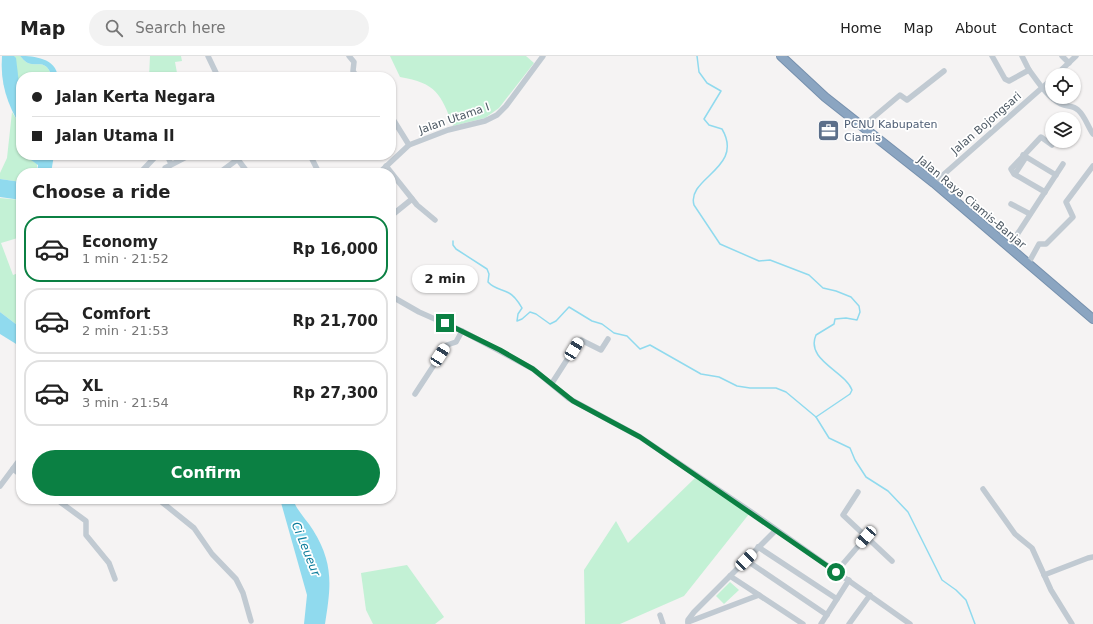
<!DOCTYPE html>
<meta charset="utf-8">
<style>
:root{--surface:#fff;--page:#f2f2f2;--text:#222;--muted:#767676;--line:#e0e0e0;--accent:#0b8043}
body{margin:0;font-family:"DejaVu Sans",sans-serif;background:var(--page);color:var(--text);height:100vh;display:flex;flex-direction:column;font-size:15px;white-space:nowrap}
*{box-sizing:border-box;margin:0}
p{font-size:13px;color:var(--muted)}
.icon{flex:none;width:22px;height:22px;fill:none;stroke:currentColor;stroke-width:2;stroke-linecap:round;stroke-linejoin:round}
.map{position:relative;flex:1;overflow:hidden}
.drawer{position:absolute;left:16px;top:112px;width:380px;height:336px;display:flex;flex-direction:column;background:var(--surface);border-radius:16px;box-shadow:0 1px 3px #0004}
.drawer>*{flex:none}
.guide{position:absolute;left:16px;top:16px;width:380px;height:88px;border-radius:16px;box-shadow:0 1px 3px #0004;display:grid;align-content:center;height:88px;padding:0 16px;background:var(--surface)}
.fabs{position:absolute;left:1045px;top:12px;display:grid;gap:8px}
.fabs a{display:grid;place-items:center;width:36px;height:36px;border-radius:50%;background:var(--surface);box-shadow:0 1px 3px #0004;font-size:20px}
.end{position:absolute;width:18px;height:18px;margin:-9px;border:5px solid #0b8043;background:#fff;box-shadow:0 0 0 2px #fff}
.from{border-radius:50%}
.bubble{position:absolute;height:28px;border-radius:14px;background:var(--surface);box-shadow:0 1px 3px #0004;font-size:13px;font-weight:600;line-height:28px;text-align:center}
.car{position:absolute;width:12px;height:24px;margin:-12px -6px;border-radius:5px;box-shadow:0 0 3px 1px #0007;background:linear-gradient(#fff 24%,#345 0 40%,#fff 0 76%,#345 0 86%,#fff 0)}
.guide b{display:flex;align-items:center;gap:14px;height:38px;font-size:15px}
.guide b+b{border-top:1px solid var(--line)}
.guide i{width:10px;height:10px;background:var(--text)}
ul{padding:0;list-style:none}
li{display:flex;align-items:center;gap:12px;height:66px;margin:0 8px 6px;padding:0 8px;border:2px solid var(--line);border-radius:16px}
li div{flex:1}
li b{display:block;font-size:15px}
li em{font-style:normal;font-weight:600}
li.current{border-color:var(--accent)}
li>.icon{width:36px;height:36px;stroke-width:1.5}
h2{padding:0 16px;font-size:18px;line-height:48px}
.primary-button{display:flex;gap:8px;margin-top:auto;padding:8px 16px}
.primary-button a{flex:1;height:46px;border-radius:24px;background:var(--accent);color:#fff;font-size:16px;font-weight:600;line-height:46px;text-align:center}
header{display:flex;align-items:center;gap:24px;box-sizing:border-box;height:56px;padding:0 20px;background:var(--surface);border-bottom:1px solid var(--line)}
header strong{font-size:19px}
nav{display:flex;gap:22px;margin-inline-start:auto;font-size:14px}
.search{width:280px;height:36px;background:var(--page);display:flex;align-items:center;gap:10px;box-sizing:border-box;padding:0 14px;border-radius:22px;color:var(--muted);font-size:15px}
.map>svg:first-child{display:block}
.green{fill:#c3f1d5}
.water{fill:#90daee}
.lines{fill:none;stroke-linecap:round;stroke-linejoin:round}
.stream{stroke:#90daee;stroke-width:1.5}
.highway-casing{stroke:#7690ad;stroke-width:10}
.minor{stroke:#c1cad2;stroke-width:5.5}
.highway{stroke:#8ba5c1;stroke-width:8}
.route{stroke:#0b8043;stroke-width:5}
.labels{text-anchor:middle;stroke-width:3.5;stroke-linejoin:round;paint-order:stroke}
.street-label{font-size:11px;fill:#4a5661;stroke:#fff}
.service-label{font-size:11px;fill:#4e5e75;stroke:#fff;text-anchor:start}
.water-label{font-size:12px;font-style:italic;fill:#0c7c9b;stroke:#fff}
</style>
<header>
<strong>Map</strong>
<div class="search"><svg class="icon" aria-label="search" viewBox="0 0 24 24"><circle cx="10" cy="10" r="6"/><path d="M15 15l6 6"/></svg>Search here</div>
<nav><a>Home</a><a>Map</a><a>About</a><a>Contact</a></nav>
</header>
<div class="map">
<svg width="1093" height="568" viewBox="0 0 1093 568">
<rect width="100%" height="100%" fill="#f5f3f3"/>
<!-- green -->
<g class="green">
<path d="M14,0H20C22,2 25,6 28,7C38,11 46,2 52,21H21V44Z"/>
<polygon points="150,0 181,0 182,5 175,6 177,17 186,16 189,21 149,21"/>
<path d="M390,0H526L534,7L499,52L485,62L453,70C441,38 436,27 400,21Z"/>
<polygon points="12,56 21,71 21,99 29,99 34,106 37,107 37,117 21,117 21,126 0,123 0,117 7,102"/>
<polygon points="0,142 21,144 21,181 1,187 13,219 21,216 21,272 0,256"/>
<polygon points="695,422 749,458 684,540 620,568 585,568 584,514 616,465 628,487"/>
<polygon points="407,509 444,561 435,568 373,568 366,554 361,517"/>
<polygon points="730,526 739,534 724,548 716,540"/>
</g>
<!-- water -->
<g class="water">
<path d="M2,0H14L16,2L21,44V71C7,48 0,27 2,0Z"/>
<path d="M20,0C34,0 56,2 58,21H52C46,2 38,11 28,7C25,6 22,2 20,0Z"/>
<polygon points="29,99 54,99 51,117 37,117 38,109 31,104"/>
<polygon points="0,123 21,126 21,144 0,141"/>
<polygon points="0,256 21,272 21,291 0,278"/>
<path d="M280,443H293C296,454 307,464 313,474C334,508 331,530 325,568H304L307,539Z"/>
</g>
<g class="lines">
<!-- stream -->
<g class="stream">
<path d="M697,0L699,16L707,27L721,35L704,63L709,69L722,73C745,112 686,122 694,149L720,188L759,205L770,204L809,219L823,232L836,235L851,241L859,250L860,256L857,264L846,262L835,263L834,268L816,279C805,304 845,315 852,334L850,338L816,361"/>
<path d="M453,185V189L456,193L487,213L489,218L488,226C494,233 502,233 509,237C515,240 519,247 522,252L518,258L517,265L522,263L530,256L536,258L550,268L556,265L569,251L592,265L602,268L614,277L627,280L640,293L650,289L701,318L719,321L737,330L750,332H776L786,336L816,361L829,382L850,392L855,404L866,421L888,435L908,456L942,524L956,534L966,544L975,568"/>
</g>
<defs>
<polyline id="highway" points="781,0 825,41 934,127 1093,263"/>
</defs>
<!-- highway casing -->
<use href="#highway" class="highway-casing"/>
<!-- minor -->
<g class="minor">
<polyline points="208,0 218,21"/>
<polyline points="349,0 354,6 353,15 357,21"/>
<polyline points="992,0 1005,23 1009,25 1029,14 1022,0"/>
<polyline points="1062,0 1069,7"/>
<path d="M1029,14C1038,26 1047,41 1061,48C1067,51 1073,49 1078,54C1085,60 1088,71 1093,78"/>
<polyline points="1056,19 1076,0"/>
<polyline points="391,60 409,89"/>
<polyline points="862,71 900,39 907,44 944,15"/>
<polyline points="167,99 171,108"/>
<polyline points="239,99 239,105 248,117"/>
<polyline points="310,99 319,117"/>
<polyline points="1023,99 1056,119"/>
<polyline points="386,110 417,149 435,164"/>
<polyline points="140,117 157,99"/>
<polyline points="165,117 165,112 190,99"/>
<polyline points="219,117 238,103"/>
<polyline points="379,117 409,89 448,74 485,65 497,59 506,50 543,0"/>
<polyline points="1015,118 1026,101"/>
<polyline points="934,127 1052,23"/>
<polyline points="1045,136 1014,118 1011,113 1041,81 1052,89"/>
<polyline points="1011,148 1030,158"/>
<polyline points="391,160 412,143"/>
<polyline points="1009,191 1063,108"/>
<polyline points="1028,208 1039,188 1046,188 1073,161 1066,146 1093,110"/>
<polyline points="391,240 419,256 462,275 533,313 568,342 640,381 750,455 910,568"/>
<polyline points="552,327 579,285 581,284 601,294 608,283"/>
<polyline points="415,338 447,289 456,286 462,275"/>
<polyline points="13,413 21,419"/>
<polyline points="0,430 21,402"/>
<polyline points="983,433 1015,478 1032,492 1051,534 1072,568"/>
<polyline points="858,436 843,459 892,505"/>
<polyline points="56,443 86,465 86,479 109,507 115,523"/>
<polyline points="158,443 194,472 212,498 236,523 243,537 251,565"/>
<polyline points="758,491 837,543"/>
<polyline points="746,504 827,559"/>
<polyline points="836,516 866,481"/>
<polyline points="1044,519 1088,502 1093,501"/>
<polyline points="730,520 803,568"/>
<polyline points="660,559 663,568"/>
<polyline points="688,566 759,539"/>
<polyline points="688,568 688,564 694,556 776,474"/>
<polyline points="821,568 849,524"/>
<polyline points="849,568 870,539"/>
</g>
<!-- highway -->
<use href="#highway" class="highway"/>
</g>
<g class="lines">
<!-- route -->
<polyline class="route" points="445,267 500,294 533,313 573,345 640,381 836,516"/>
</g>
<!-- icons -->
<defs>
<symbol id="office-square" viewBox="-11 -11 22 22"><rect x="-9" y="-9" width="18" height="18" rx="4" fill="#5c6f8a" stroke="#fff"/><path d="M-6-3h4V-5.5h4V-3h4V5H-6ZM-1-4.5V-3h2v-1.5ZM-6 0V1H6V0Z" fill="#fff"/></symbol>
</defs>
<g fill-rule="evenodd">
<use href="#office-square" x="816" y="62" width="25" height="25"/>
</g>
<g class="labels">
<!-- street labels -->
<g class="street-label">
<text transform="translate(454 62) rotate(-19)" y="4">Jalan Utama I</text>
<text transform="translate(986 67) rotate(-41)" y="4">Jalan Bojongsari</text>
<text transform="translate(972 146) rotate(40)" y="4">Jalan Raya Ciamis-Banjar</text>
</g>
<!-- service labels -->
<g class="service-label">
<text x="844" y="72">PCNU Kabupaten<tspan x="844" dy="13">Ciamis</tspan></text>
</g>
<!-- water labels -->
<g class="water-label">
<text transform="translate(306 493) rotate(68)" y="4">Ci Leueur</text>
</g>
</g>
</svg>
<div class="fabs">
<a><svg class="icon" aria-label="locate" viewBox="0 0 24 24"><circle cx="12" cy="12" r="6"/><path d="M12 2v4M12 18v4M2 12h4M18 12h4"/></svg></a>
<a><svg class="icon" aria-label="layers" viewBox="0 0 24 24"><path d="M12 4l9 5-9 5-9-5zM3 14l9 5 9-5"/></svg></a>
</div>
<i class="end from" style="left:836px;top:516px"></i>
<i class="end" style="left:445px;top:267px"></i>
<div class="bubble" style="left:412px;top:209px;width:66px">2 min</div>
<i class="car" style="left:574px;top:293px;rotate:31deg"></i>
<i class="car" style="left:440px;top:299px;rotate:33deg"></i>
<i class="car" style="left:866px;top:481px;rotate:221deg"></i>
<i class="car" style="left:746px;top:504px;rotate:45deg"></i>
<div class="guide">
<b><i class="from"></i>Jalan Kerta Negara</b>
<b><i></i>Jalan Utama II</b>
</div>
<section class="drawer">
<h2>Choose a ride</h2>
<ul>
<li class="current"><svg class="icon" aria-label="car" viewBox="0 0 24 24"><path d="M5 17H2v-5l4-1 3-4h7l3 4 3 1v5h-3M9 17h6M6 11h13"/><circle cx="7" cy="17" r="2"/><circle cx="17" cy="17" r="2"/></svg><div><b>Economy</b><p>1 min · 21:52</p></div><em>Rp 16,000</em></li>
<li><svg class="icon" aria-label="car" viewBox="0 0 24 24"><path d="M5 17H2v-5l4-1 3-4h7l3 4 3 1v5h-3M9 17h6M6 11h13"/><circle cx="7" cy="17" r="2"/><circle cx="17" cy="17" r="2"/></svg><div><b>Comfort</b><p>2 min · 21:53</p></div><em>Rp 21,700</em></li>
<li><svg class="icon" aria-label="car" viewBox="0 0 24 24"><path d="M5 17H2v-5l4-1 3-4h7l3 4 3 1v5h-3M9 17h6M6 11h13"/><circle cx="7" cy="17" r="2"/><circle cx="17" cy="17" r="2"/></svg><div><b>XL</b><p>3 min · 21:54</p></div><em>Rp 27,300</em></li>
</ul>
<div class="primary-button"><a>Confirm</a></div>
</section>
</div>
